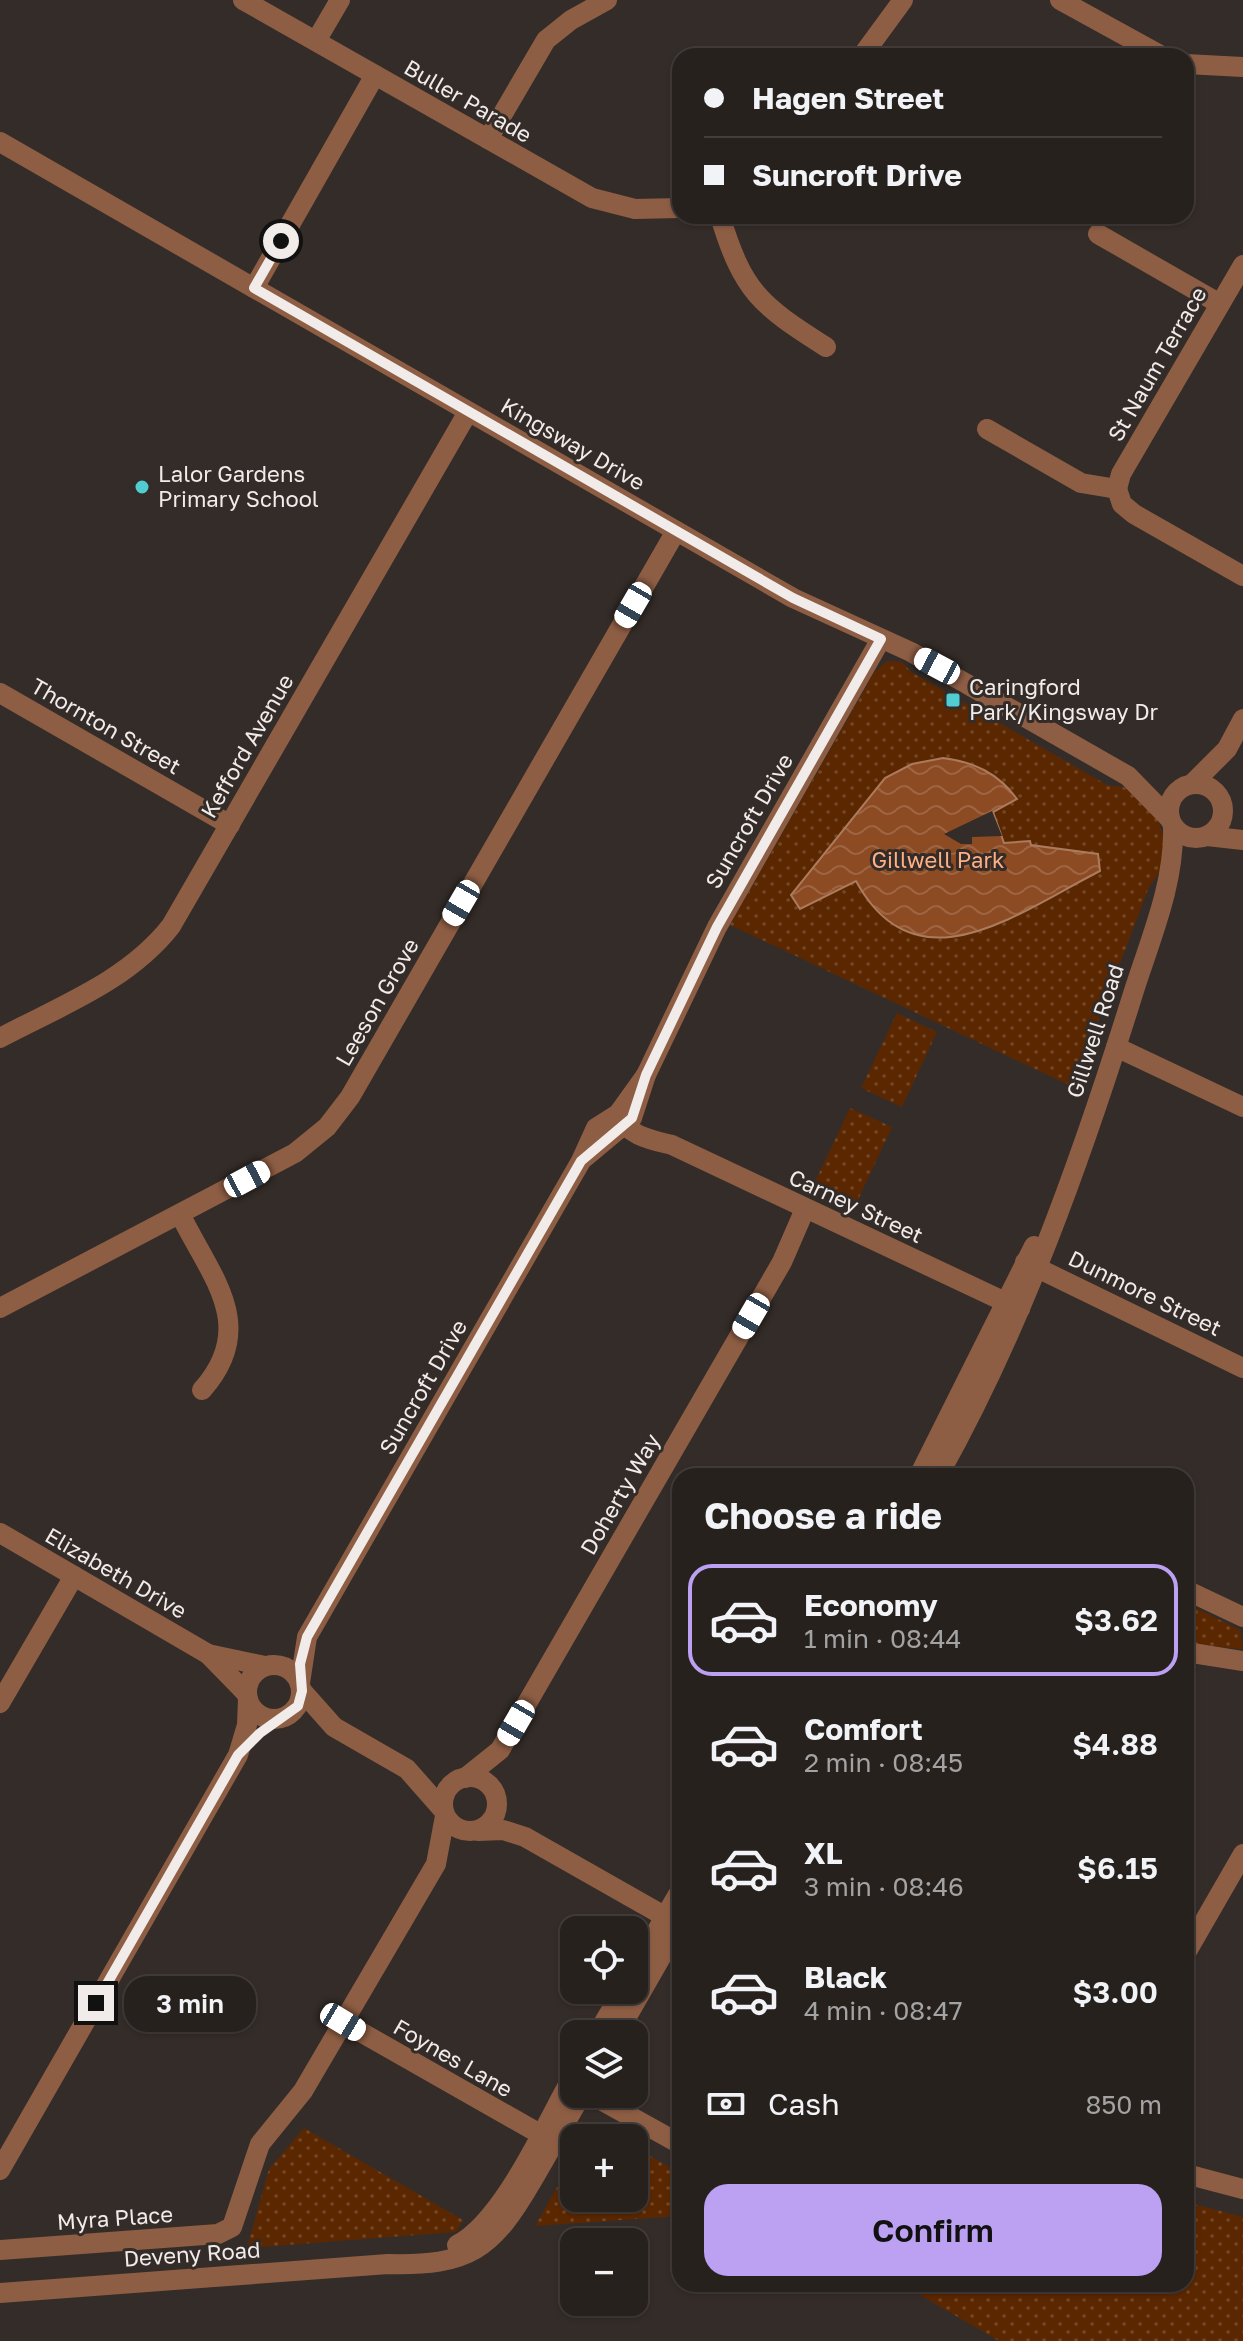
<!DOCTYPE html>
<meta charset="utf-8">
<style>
:root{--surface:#27211e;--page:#332e2b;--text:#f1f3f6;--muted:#a4a3a4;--line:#433e3c;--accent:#bca0f2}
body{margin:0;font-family:"Golos Text",sans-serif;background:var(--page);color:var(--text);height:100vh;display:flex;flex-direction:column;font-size:30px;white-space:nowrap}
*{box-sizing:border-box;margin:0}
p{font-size:26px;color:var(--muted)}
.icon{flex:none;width:44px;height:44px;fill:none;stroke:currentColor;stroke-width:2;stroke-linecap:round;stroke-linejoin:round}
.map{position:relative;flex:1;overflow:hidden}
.details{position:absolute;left:672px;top:1468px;width:522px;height:824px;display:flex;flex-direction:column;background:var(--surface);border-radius:24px;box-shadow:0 2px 6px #0004,0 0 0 2px var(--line)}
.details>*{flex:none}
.banner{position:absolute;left:672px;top:48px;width:522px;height:176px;border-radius:24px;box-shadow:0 2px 6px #0004,0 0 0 2px var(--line);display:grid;align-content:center;height:176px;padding:0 32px;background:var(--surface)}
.tools{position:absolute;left:560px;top:1916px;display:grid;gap:16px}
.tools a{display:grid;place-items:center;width:88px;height:88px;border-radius:16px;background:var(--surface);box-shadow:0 2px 6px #0004,0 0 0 2px var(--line);font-size:40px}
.end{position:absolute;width:36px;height:36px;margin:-18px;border:10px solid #f1ebe9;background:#111;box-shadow:0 0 0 4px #111}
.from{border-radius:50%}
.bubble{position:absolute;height:56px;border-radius:24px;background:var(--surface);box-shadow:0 2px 6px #0004,0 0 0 2px var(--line);font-size:26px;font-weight:600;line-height:56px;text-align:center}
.car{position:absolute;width:24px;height:48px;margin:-24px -12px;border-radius:10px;box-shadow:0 0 6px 2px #0007;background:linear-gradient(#fff 24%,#345 0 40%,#fff 0 76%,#345 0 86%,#fff 0)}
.banner b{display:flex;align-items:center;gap:28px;height:76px;font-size:30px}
.banner b+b{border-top:2px solid var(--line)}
.banner i{width:20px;height:20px;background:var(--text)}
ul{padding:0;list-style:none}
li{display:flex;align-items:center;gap:24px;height:112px;margin:0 16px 12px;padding:0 16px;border:4px solid transparent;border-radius:24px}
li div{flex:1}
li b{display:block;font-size:30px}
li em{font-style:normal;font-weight:600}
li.current{border-color:var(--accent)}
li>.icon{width:72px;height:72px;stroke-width:1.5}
h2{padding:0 32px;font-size:36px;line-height:96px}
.pay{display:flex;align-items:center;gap:20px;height:88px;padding:0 32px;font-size:30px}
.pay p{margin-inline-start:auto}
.action{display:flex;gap:16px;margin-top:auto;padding:16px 32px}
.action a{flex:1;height:92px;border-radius:24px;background:var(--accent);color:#111;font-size:32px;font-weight:600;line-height:92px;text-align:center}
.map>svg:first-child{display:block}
.park{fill:url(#park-dots)}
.water{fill:url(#water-waves);stroke:#ab7b5e;stroke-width:2}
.pier{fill:#342c28}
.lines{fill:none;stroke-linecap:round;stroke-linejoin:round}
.minor{stroke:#8e5e44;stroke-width:20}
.route{stroke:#f1ebe9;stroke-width:10}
.poi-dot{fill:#51ccd2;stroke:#342c28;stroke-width:3}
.labels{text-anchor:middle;stroke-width:6;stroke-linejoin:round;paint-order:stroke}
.street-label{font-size:22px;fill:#f1ebe9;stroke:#342c28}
.poi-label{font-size:22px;fill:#f1ebe9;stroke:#342c28;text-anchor:start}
.park-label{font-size:22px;fill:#fdaf85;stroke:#342c28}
</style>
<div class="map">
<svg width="1243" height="2341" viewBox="0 0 1243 2341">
<defs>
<pattern id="park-dots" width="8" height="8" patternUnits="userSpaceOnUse" patternTransform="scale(2)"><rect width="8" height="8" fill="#5b2701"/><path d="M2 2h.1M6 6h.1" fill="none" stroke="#734626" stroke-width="1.8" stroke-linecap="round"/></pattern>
<pattern id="water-waves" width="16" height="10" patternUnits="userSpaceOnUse" patternTransform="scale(2)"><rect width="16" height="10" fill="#8d4b23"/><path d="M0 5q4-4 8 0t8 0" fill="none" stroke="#9e6543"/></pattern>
</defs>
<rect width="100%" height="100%" fill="#342c28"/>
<!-- park -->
<g class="park">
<path d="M887,661L902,662L911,672L1109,786C1141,782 1166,824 1165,852C1164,866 1157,877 1149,887L1073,1087L730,925L874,673Z"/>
<polygon points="897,1013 937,1032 902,1107 861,1088"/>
<polygon points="850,1108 892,1127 856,1204 814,1184"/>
<polygon points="1186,1603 1240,1630 1243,1649 1186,1644"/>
<polygon points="304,2128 463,2220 456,2232 247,2248 269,2169"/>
<polygon points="634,2147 680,2173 680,2216 535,2226 574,2158 574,2198 634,2198"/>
<polygon points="1186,2202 1243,2217 1243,2341 999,2341 920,2295 926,2284 1186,2284"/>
</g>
<!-- water -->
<path class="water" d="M943,758C974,762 998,773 1017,799L993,812L1004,843L1030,841L1031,845L1098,854L1100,871C1020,911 917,993 856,881L800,909L791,895L885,778L912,764Z"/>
<!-- pier -->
<polygon class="pier" points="992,811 1002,836 972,837 972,844 961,844 944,834"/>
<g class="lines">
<!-- minor -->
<g class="minor">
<polyline points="243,0 592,198 635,209 680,208"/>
<polyline points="1060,0 1162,56"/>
<polyline points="316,41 340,0"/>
<polyline points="862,56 903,0"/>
<polyline points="1186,64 1243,67"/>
<polyline points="488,139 546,40 571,20 607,0"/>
<polyline points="0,142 793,598 911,652 1128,776 1168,817"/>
<path d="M720,216C743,292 760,305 826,347"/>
<polyline points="1098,234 1220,304"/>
<polyline points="254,288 375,75"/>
<polyline points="987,429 1081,483 1117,489 1122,504 1134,514 1243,576"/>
<polyline points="1117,489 1121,474 1243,265"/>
<polyline points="0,693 230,825"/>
<circle cx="1196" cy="811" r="27"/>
<polyline points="1192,784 1227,749 1243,719"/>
<polyline points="1207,836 1243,840"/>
<path d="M0,1038C60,1006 128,981 171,926L468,412"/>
<polyline points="1116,1047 1243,1107"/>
<path d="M619,1116C628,1136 652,1140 672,1145L1020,1309"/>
<polyline points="584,1158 632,1118 646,1075 717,927 881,639"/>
<path d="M180,1214C211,1277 259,1326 202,1390"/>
<polyline points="1025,1262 1243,1368"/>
<polyline points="0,1308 295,1153 327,1127 350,1097 676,531"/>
<polyline points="919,1476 1034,1246"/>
<path d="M938,1476C1022,1326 1081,1160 1132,997C1149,942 1175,885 1173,826"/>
<polyline points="0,1533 208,1654 247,1694"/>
<polyline points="1186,1590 1243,1617"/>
<polyline points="1186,1652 1243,1661"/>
<polyline points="208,1654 265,1666"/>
<circle cx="274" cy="1692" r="27"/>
<polyline points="300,1683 307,1637 581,1161 596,1128 618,1114 646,1075"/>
<polyline points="302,1691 334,1727 407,1769 443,1810"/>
<polyline points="0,1703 74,1576"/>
<circle cx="470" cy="1804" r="27"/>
<polyline points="465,1778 500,1750 782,1262 805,1209"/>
<polyline points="478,1831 503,1830 525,1837 680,1925"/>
<polyline points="1186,1953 1243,1854"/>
<polyline points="634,1970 680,1891"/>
<polyline points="343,2022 540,2134"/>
<polyline points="597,2034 623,1990"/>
<polyline points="617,2034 680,1924"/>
<polyline points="590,2094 680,2144"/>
<polyline points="0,2170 238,1755 247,1725 248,1699"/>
<polyline points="1186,2174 1243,2189"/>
<path d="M457,2245C504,2221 547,2121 574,2074"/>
<polyline points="0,2250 218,2234 232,2227 260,2144 303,2091 436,1864 445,1816"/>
<path d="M0,2293L388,2264C469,2266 492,2250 532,2181C549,2152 565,2123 582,2094"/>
</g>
</g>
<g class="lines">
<!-- route -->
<polyline class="route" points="96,2003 238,1755 260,1733 298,1706 302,1691 300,1664 307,1637 581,1161 632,1118 646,1075 717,927 881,639 793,598 254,288 281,241"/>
</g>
<!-- markers -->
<g class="poi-dot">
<circle cx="142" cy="487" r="8"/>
<rect x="945" y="692" width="16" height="16" rx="4"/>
</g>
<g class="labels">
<!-- street labels -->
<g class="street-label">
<text transform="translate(468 101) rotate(30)" y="8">Buller Parade</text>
<text transform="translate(1157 364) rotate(-60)" y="8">St Naum Terrace</text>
<text transform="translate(573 444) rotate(30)" y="8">Kingsway Drive</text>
<text transform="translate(106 726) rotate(30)" y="8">Thornton Street</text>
<text transform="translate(247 746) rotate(-60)" y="8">Kefford Avenue</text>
<text transform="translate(749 821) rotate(-60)" y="8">Suncroft Drive</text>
<text transform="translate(377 1002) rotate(-60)" y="8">Leeson Grove</text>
<text transform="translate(1095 1031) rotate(-72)" y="8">Gillwell Road</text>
<text transform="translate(856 1206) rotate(25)" y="8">Carney Street</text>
<text transform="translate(1145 1293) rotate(26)" y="8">Dunmore Street</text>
<text transform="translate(423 1387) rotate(-60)" y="8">Suncroft Drive</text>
<text transform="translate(620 1494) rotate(-60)" y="8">Doherty Way</text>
<text transform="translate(116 1573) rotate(30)" y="8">Elizabeth Drive</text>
<text transform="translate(453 2058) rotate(30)" y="8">Foynes Lane</text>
<text transform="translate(115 2218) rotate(-4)" y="8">Myra Place</text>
<text transform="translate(192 2254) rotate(-4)" y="8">Deveny Road</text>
</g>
<!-- poi labels -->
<g class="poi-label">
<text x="158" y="482">Lalor Gardens<tspan x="158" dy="25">Primary School</tspan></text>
<text x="969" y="695">Caringford<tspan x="969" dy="25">Park/Kingsway Dr</tspan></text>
</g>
<!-- park labels -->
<g class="park-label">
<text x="938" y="868">Gillwell Park</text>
</g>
</g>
</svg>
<div class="tools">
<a><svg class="icon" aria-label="locate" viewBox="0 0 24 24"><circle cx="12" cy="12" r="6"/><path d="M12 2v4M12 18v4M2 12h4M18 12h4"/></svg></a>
<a><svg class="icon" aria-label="layers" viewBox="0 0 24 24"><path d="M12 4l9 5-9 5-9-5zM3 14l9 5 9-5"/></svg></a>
<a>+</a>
<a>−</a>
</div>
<i class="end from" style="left:281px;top:241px"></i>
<i class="end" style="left:96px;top:2003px"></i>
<div class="bubble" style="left:124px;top:1976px;width:132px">3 min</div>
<i class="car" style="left:633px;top:605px;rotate:210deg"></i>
<i class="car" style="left:937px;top:666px;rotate:298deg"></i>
<i class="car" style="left:461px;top:903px;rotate:210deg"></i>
<i class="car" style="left:247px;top:1179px;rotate:62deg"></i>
<i class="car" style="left:751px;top:1316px;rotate:210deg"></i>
<i class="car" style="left:516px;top:1723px;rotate:210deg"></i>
<i class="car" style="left:343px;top:2022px;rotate:121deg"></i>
<div class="banner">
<b><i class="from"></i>Hagen Street</b>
<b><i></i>Suncroft Drive</b>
</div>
<section class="details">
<h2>Choose a ride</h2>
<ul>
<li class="current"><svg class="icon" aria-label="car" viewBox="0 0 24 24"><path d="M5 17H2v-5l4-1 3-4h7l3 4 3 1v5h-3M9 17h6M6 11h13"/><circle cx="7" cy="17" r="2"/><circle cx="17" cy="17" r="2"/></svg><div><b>Economy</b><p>1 min · 08:44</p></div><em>$3.62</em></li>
<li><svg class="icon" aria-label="car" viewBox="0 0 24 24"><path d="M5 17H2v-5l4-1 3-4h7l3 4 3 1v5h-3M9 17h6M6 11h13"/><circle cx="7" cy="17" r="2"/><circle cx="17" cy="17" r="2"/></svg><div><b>Comfort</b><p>2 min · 08:45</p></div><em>$4.88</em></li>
<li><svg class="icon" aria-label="car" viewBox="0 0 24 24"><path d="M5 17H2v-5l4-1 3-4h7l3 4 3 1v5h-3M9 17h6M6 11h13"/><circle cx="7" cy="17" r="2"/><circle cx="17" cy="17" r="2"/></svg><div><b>XL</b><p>3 min · 08:46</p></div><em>$6.15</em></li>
<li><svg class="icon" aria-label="car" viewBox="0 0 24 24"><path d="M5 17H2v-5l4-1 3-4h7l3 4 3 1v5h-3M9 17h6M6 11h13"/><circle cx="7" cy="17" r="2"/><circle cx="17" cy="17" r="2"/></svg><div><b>Black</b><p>4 min · 08:47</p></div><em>$3.00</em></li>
</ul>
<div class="pay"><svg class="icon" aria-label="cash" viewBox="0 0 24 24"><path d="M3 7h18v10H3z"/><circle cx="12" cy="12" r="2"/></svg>Cash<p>850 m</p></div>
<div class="action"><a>Confirm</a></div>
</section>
</div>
